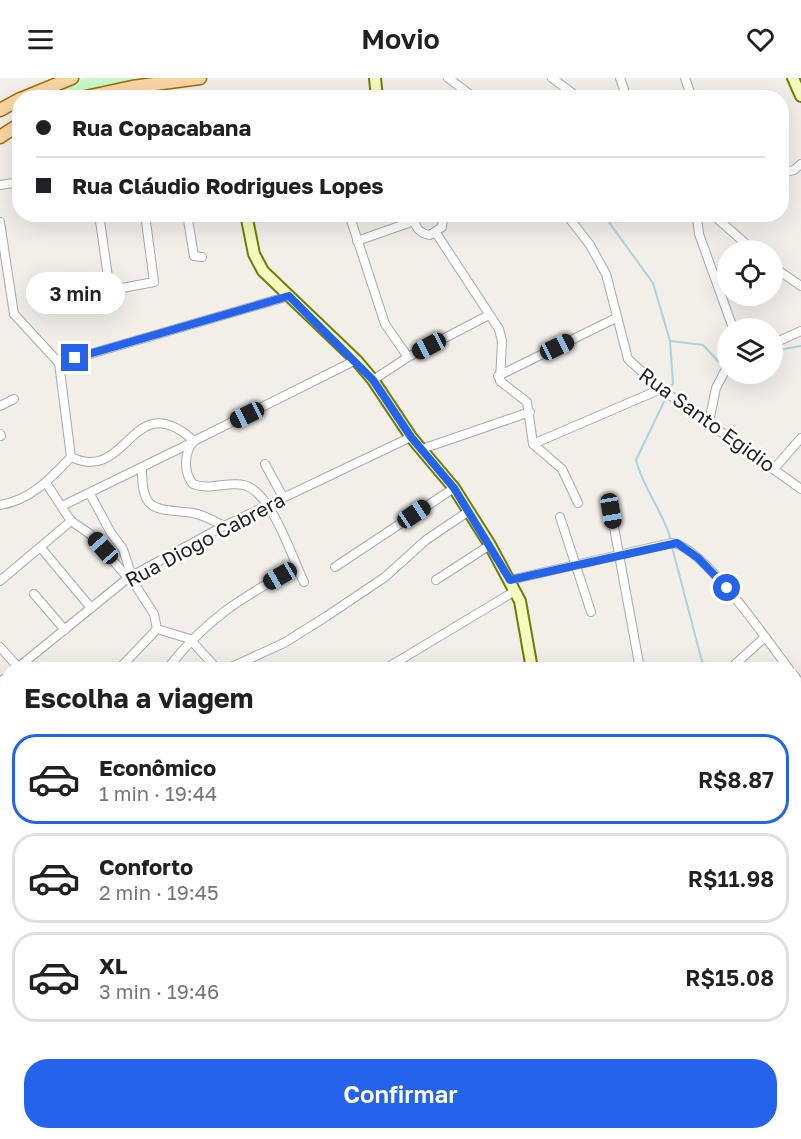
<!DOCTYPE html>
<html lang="pt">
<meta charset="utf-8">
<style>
:root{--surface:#fff;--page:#f6f6f6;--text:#202124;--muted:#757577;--line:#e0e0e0;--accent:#2563eb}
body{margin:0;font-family:"Golos Text",sans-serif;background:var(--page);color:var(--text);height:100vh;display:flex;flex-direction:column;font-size:22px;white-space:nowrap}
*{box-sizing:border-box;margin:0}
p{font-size:20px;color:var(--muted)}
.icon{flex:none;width:33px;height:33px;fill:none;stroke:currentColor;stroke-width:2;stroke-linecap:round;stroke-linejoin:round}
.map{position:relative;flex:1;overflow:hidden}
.side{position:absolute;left:0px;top:584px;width:801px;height:478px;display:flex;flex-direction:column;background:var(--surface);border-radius:24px 24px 0 0;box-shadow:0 6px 24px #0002}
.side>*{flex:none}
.guide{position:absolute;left:12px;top:12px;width:777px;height:132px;border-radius:24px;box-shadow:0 6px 24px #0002;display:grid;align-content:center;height:132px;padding:0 24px;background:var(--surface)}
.buttons{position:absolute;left:717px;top:162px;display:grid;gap:12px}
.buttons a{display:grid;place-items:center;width:66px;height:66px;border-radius:50%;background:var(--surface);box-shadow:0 6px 24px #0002;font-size:30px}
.end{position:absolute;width:27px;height:27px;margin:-14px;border:8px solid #2563eb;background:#fff;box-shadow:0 0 0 3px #fff}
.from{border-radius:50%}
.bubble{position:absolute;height:42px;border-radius:21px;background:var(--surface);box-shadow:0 6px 24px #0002;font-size:20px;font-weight:600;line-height:42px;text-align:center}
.car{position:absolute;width:18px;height:36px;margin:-18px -9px;border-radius:8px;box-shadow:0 0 4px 2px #0007;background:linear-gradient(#222 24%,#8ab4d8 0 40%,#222 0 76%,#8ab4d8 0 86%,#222 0)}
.guide b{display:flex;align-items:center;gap:21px;height:57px;font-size:22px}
.guide b+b{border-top:2px solid var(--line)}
.guide i{width:15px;height:15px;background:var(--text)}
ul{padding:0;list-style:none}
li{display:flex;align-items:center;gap:18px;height:90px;margin:0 12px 9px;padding:0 12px;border:3px solid var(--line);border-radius:24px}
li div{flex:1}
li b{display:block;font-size:22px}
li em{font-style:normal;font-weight:600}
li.on{border-color:var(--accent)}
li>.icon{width:54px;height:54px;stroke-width:1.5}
h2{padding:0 24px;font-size:27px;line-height:72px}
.primary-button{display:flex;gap:12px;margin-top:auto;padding:12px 24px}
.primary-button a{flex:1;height:69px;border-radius:24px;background:var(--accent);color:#fff;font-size:24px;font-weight:600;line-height:69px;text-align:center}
header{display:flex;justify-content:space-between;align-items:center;height:78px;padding:0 24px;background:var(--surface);font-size:27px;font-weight:600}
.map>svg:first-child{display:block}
.cemetery{fill:#aacbaf}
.park{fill:#c8facc}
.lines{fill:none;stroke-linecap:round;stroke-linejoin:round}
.stream{stroke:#aad3df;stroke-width:2}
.street-casing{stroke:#a9a9a9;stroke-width:10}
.secondary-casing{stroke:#707d05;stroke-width:14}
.primary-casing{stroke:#a06b00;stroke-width:15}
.street{stroke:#fff;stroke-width:8}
.secondary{stroke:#f7fabf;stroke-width:10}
.primary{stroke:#fcd6a4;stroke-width:12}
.route{stroke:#2563eb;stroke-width:8}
.labels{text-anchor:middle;stroke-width:5;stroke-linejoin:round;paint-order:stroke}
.street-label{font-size:20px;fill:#222;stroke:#fff}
</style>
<header><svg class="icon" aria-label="menu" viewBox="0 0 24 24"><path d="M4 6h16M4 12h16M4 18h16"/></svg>Movio<svg class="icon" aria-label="heart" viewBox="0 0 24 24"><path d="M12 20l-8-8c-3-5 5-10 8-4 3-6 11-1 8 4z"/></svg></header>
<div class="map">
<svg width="801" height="1061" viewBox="0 0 801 1061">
<rect width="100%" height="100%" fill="#f2efe9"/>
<!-- cemetery -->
<polygon class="cemetery" points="794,924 801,928 801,1061 705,1061 701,1055 794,1054"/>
<!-- park -->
<polygon class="park" points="86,0 166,0 106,9 74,19 31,20"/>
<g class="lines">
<!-- stream -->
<g class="stream">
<path d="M603,136L653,205L670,263L673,305L636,382C644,413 664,434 671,463"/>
<polyline points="670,263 703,267 719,284 728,282"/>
<polyline points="772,273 801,268"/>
<polyline points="672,469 704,591"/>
<polyline points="794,767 801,770"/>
</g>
<defs>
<g id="street">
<polyline points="448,0 475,20"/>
<polyline points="552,0 579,20"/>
<polyline points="620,0 627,20"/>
<polyline points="685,0 692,20"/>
<polyline points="782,95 794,92 801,86"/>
<polyline points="0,107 20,104"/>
<polyline points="99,136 110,213"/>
<polyline points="187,136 194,178 202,179"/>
<polyline points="349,136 385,246 408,279"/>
<path d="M416,136C413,148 418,155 430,157L442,149L443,136"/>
<polyline points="566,136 590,167 606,196 628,281 661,311 801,411"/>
<polyline points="712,136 753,172"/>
<polyline points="697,140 699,156 733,250"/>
<path d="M0,144L14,236L59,285L71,379C51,400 31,422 0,427"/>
<polyline points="436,155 499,251 502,263 500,303 527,324 533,366 562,391 578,425"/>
<polyline points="357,163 414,143"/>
<polyline points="772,188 801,208"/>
<polyline points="64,221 154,204 145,136"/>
<polyline points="772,266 801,253"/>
<polyline points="59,285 289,218"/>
<polyline points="498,298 616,240"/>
<polyline points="373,302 408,279 489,237"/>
<polyline points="0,328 14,321"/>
<polyline points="709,344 716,310 728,287"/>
<polyline points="0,356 1,358"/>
<polyline points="533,366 661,311"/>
<polyline points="422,371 530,334"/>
<path d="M71,379C129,407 131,306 194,363"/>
<polyline points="265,386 283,419"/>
<path d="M142,391C142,436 155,430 193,435C204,437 214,443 224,448"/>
<polyline points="774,391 801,360"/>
<polyline points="46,405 71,443 90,456 128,500"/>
<polyline points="90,416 111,455 123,471 134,505 154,536 157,551 190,561 217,591"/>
<polyline points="62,428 191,365"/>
<polyline points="611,433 640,591"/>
<polyline points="560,439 591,534"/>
<polyline points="41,470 91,530"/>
<polyline points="335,489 454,410"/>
<polyline points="436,502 490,467"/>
<path d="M510,502L671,465C701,465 769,565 789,591"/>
<polyline points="0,503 71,443"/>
<path d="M304,504C292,480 272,414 244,407C227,403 210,413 193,406C183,394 184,374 194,363L356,282"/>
<polyline points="34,516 65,552"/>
<polyline points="0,569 18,589"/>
<polyline points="16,591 128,500 224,448 411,359"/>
<polyline points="119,591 157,551"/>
<path d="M167,591C208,539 240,521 296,489"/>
<polyline points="227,591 284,565 327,538 385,499 426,462 469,433"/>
<polyline points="385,591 515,513"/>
<polyline points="730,591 765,559"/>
<polyline points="794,597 801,607"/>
<polyline points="0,604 8,598"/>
<polyline points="0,713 8,705"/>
<polyline points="794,740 801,730"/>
<polyline points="0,809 8,796"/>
<polyline points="794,819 801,823"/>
<polyline points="0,909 8,913"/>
<polyline points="0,964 8,951"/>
<polyline points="0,1045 8,1049"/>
<polyline points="18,1054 30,1061"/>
<polyline points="206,1054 209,1061"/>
<polyline points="369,1054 373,1061"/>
<polyline points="592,1054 596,1061"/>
<polyline points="669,1054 672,1061"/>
<polyline points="687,1054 692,1061"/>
<polyline points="287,1061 304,1054"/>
<polyline points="345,1061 356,1054"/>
<polyline points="469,1061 478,1054"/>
</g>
<g id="secondary">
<polyline points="375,0 377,20"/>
<polyline points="793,0 801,18"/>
<polyline points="246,136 254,176 263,193 356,282 373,302 411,359 454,410 490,467 520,523 532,591"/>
<polyline points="0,778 8,782"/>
<polyline points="794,919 801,923"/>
<polyline points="329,1054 332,1061"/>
<polyline points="441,1054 446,1061"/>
<polyline points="39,1061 43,1054"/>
</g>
<g id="primary">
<polyline points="23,20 72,0"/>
<polyline points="81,20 132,9 200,0"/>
<polyline points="0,32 20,21"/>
<polyline points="0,59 20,46"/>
</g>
</defs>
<!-- street casing -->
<use href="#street" class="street-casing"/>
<!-- secondary casing -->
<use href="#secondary" class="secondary-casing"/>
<!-- primary casing -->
<use href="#primary" class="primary-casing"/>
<!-- street -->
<use href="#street" class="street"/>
<!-- secondary -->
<use href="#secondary" class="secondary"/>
<!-- primary -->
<use href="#primary" class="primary"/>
</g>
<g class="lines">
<!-- route -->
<polyline class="route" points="75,280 289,218 373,302 411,359 454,410 510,502 677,465 698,480 727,510"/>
</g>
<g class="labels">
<!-- street labels -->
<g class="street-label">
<text transform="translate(707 342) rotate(36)" y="7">Rua Santo Egidio</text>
<text transform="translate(205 462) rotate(-28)" y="7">Rua Diogo Cabrera</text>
</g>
</g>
</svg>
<div class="buttons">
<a><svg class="icon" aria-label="locate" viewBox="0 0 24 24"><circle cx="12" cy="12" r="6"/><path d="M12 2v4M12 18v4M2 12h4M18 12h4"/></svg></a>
<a><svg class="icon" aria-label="layers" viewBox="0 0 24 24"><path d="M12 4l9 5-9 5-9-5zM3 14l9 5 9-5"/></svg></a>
</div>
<i class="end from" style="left:727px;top:510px"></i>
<i class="end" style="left:75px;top:280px"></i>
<div class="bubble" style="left:26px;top:194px;width:99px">3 min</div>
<i class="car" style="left:429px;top:268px;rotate:242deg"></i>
<i class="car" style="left:557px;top:269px;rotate:64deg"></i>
<i class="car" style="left:247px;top:337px;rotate:244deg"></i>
<i class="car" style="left:611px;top:433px;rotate:170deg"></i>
<i class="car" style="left:414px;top:436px;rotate:56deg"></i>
<i class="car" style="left:103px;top:470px;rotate:319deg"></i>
<i class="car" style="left:280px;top:498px;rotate:240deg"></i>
<div class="guide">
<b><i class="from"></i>Rua Copacabana</b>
<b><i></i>Rua Cláudio Rodrigues Lopes</b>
</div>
<section class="side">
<h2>Escolha a viagem</h2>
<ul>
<li class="on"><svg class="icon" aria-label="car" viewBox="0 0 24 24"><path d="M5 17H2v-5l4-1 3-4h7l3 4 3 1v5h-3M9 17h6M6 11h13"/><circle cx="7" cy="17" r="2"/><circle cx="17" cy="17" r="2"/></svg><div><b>Econômico</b><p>1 min · 19:44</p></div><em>R$8.87</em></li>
<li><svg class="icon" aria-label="car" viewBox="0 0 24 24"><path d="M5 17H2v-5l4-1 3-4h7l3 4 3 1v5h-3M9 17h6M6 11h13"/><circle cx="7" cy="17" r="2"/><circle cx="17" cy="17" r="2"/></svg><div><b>Conforto</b><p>2 min · 19:45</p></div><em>R$11.98</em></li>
<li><svg class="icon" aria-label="car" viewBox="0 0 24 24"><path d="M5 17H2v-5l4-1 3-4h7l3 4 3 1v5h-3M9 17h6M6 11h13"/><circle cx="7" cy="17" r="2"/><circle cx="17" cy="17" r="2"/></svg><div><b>XL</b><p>3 min · 19:46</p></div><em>R$15.08</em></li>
</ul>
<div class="primary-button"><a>Confirmar</a></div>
</section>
</div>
